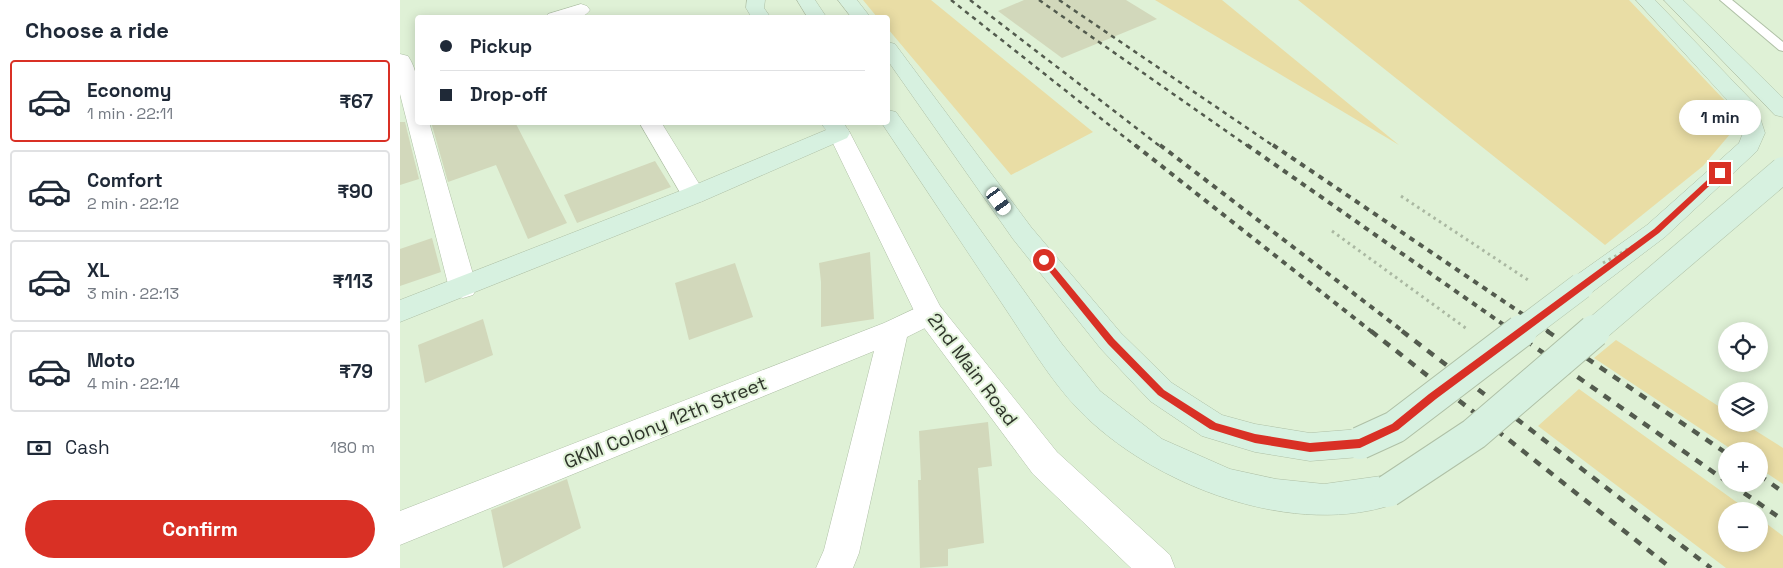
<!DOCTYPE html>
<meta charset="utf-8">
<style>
:root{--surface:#fff;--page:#f2f2f3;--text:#1f2937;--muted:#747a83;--line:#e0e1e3;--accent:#d93025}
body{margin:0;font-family:"Space Grotesk",sans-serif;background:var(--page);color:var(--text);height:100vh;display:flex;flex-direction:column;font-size:19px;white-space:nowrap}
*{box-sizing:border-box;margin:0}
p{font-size:16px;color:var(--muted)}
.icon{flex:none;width:28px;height:28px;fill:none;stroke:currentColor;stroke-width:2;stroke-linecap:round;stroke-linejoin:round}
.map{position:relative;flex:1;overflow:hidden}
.side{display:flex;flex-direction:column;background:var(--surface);width:400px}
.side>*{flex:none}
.banner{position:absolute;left:15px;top:15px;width:475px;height:110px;border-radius:5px;box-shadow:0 2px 12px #0003;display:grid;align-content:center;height:110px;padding:0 25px;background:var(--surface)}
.fabs{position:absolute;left:1318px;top:322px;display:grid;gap:10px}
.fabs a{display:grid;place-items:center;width:50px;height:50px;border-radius:50%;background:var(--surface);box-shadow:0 2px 12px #0003;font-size:25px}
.end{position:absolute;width:22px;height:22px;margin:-11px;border:6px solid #d93025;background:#fff;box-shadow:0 0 0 2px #fff}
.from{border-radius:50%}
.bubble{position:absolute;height:35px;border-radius:18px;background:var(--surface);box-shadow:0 2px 12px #0003;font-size:16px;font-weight:700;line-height:35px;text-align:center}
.car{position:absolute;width:15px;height:30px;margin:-15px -8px;border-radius:6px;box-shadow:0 0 4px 1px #0007;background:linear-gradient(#fff 24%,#345 0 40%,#fff 0 76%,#345 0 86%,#fff 0)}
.banner b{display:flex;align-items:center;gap:18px;height:48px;font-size:19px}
.banner b+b{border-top:1px solid var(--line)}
.banner i{width:12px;height:12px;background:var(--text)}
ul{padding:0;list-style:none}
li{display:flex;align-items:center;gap:15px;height:82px;margin:0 10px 8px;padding:0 15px;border:2px solid var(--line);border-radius:5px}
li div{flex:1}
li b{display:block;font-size:19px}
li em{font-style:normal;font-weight:700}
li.current{border-color:var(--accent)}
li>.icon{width:45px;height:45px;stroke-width:1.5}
h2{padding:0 25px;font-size:22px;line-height:60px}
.pay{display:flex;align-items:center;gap:12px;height:55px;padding:0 25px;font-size:19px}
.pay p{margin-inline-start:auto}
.cta{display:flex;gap:10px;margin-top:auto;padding:10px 25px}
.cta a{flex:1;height:58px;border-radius:30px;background:var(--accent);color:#fff;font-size:20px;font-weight:700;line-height:58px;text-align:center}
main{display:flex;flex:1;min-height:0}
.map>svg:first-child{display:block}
.green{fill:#e9dda5}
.building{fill:#d2d8bb}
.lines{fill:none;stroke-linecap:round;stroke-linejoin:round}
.service-casing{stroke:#afc0a6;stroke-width:2}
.minor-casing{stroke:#afc0a6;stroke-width:1}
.tertiary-casing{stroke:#afc0a6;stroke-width:1}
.secondary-casing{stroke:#afc0a6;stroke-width:1}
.path{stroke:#aab8a2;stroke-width:3;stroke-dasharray:2.5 4;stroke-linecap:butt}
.service{fill:#fff;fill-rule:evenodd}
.minor{fill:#fff;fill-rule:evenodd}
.tertiary{fill:#fff;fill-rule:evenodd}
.secondary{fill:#d7f1e0;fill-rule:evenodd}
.rail-far2{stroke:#535b4e;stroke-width:2.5;stroke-dasharray:4.5 4.5;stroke-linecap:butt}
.rail-far1{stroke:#535b4e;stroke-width:4;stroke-dasharray:5.5 5.5;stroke-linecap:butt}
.rail{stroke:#535b4e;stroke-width:4.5;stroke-dasharray:8 8;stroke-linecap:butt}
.secondary-bridge-far1-casing{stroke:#afc0a6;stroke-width:27;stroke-linecap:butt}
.secondary-bridge-casing{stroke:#afc0a6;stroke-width:34;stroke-linecap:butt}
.path-bridge{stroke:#aab8a2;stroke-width:3;stroke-dasharray:2.5 4;stroke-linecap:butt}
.secondary-bridge-far1{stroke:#d7f1e0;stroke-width:26}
.secondary-bridge{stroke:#d7f1e0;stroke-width:32}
.route{fill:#d93025}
.labels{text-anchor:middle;stroke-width:4;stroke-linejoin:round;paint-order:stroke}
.street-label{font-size:19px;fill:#2e342a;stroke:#dff1d6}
</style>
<main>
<section class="side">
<h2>Choose a ride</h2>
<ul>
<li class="current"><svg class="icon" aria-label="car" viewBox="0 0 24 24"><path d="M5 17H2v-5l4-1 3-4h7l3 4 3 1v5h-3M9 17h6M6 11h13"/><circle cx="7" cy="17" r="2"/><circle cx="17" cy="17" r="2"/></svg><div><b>Economy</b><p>1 min · 22:11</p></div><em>₹67</em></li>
<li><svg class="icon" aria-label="car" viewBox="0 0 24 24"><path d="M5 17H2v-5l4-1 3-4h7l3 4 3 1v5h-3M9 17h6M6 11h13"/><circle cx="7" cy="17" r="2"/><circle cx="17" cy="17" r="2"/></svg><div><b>Comfort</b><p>2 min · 22:12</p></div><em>₹90</em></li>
<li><svg class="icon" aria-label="car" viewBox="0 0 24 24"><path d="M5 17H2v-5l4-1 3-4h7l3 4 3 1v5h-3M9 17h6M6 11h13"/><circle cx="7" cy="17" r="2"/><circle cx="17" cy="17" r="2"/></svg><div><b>XL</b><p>3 min · 22:13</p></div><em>₹113</em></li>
<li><svg class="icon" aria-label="car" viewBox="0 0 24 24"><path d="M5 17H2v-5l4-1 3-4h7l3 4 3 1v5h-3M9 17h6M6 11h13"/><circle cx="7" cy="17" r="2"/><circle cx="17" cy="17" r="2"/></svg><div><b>Moto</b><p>4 min · 22:14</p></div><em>₹79</em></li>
</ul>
<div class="pay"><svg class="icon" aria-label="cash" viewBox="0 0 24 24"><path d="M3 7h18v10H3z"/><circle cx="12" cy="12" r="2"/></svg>Cash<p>180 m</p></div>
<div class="cta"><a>Confirm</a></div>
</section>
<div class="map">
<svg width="1383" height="568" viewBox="0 0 1383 568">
<rect width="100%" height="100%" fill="#dff1d6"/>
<!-- green -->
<g class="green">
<polygon points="463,0 531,0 693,132 611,175 488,29 488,18 477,17"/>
<polygon points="755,0 822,0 999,145"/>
<polygon points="898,0 1229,0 1330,106 1331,133 1303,166 1205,245"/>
<polygon points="1216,340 1326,411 1326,424 1345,424 1383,448 1383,484 1359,468 1359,451 1334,451 1194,358"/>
<polygon points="1179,389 1349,511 1326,511 1326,544 1359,544 1359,518 1383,536 1383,568 1326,568 1138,426"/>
</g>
<!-- building -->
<g class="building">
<polygon points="624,0 726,0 757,19 662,58 598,11"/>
<polygon points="0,122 5,122 19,179 0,185"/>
<polygon points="31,122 115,122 167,223 128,239 96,165 48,182"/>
<polygon points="255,161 271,187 177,223 164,195"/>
<polygon points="32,238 41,272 0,286 0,249"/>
<polygon points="470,252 474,319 421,327 421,282 419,263"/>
<polygon points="335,263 353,317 289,340 275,283"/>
<polygon points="83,319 93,355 25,383 18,345"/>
<polygon points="588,422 592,466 578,468 584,543 548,549 548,566 520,568 518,480 521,480 519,431"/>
<polygon points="167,479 181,528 103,568 91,510"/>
</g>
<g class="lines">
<defs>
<polygon id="service" points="1320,0 1332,0 1383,42 1383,51 1379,50"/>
<g id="minor">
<path d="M181,4L187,6L190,10C182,22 159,18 146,18L148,14Z"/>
<path d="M0,54L8,56C21,75 18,101 18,122H29L77,288L73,295L63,298L53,295L49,288L0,94Z"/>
<polygon points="239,122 261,122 306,195 303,201 294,203 285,201"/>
<polygon points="529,302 539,305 543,313 539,321 507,337 459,553 453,568 416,568 424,550 474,351 0,545 0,511 484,323"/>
</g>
<polygon id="tertiary" points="439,126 447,128 450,133 540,306 657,452 770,555 775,568 731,568 633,474 519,321 428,133 431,128"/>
<g id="secondary">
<polygon points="347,0 365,0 364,8 371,18 352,18 346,8"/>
<polygon points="397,0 415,0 427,18 408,18"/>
<polygon points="438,0 457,0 471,18 452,18"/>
<polygon points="1236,0 1255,0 1356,105 1365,133 1357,151 1265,237 1191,293 1181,296 1171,293 1167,286 1171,279 1247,225 1339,143 1343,133 1338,112"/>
<polygon points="1264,0 1283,0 1383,98 1383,117 1375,115"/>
<polygon points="488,42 495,44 631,227 721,333 772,383 822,415 855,424 910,433 960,429 972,433 976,443 972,453 960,457 910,461 855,452 802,436 750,401 701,349 613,239 488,61"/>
<path d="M488,110L496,112L662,344L700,391L762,439L830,469L876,479L924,484L988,475L1000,480L1005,491L1000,502C897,541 752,486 678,409C650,380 626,339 603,305C562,244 522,183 481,122H488Z"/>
<polygon points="420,122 443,122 450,133 447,138 303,201 0,322 0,300 285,189 426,130"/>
</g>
</defs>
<!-- service casing -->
<use href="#service" class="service-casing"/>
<!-- minor casing -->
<use href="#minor" class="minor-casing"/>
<!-- tertiary casing -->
<use href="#tertiary" class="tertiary-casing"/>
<!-- secondary casing -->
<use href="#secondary" class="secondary-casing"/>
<!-- path -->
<g class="path">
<polyline points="1001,196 1131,282"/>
<polyline points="932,231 1067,329"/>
</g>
<!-- service -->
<use href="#service" class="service"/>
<!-- minor -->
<use href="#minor" class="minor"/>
<!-- tertiary -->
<use href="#tertiary" class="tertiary"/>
<!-- secondary -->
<use href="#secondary" class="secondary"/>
<!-- rail-far2 -->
<g class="rail-far2">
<polyline points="551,0 737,147"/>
<polyline points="570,0 761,147"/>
<polyline points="639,0 849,147"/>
<polyline points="659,0 875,147"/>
</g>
<!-- rail-far1 -->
<g class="rail-far1">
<polyline points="735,145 972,332"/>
<polyline points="760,145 1004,332"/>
<polyline points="847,145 1114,332"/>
<polyline points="873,145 1149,332"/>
</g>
<!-- rail -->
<g class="rail">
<polyline points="971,331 1271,568"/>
<polyline points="1002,331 1311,568"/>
<polyline points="1112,331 1326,481"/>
<polyline points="1147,331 1326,453"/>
<polyline points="1359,475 1383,492"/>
<polyline points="1331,484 1383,520"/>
</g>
<defs>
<g id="secondary-bridge-far1">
<polyline points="1120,332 1181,286"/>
<polyline points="1193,332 1383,170"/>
</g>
<g id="secondary-bridge">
<polyline points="960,443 995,427 1121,331"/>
<polyline points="988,491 1074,434 1194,331"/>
</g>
</defs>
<!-- secondary-bridge-far1 casing -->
<use href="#secondary-bridge-far1" class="secondary-bridge-far1-casing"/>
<!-- secondary-bridge casing -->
<use href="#secondary-bridge" class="secondary-bridge-casing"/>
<!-- path-bridge -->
<polyline class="path-bridge" points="1203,263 1239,243"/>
<!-- secondary-bridge-far1 -->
<use href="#secondary-bridge-far1" class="secondary-bridge-far1"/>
<!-- secondary-bridge -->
<use href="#secondary-bridge" class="secondary-bridge"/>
</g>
<!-- route -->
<polygon class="route" points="1317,171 1323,173 1259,233 1036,399 998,430 960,448 910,452 855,443 810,429 758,395 708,344 640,260 647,258 714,339 764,390 816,423 855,434 910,443 959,439 992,424 1029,394 1254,229"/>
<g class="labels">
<!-- street labels -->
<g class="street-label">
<text transform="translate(573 369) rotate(53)" y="7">2nd Main Road</text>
<text transform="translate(265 422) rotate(-22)" y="7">GKM Colony 12th Street</text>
</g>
</g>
</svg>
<div class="fabs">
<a><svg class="icon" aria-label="locate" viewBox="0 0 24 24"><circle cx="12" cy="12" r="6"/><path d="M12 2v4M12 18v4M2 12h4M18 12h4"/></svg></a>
<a><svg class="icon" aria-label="layers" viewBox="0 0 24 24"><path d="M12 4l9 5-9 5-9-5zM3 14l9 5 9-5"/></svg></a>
<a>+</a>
<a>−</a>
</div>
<i class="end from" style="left:644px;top:260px"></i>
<i class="end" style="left:1320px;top:173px"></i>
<div class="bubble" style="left:1279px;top:100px;width:82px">1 min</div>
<i class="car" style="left:599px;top:201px;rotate:144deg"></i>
<div class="banner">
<b><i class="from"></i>Pickup</b>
<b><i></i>Drop-off</b>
</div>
</div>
</main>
